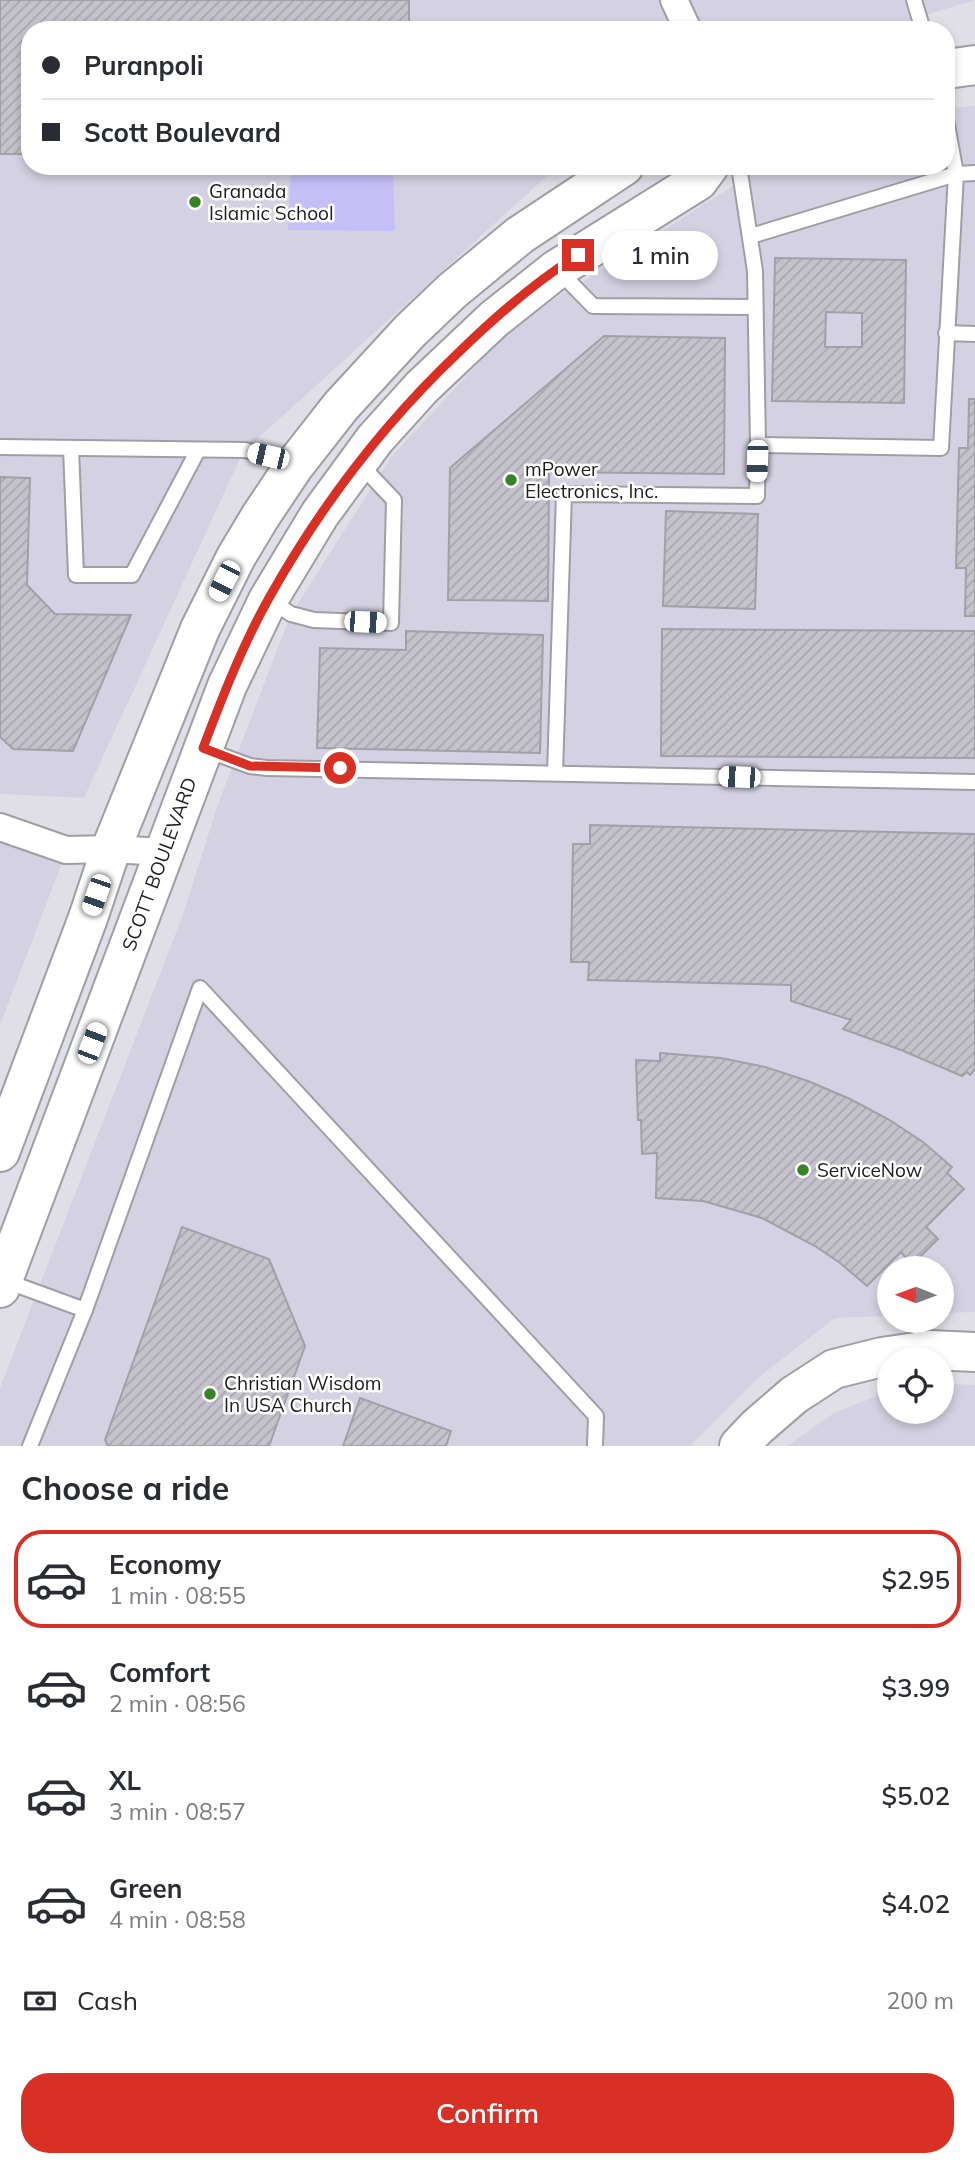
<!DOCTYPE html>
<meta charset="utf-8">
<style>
:root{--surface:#fff;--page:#f2f2f3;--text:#2b2b33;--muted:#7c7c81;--line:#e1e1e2;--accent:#d93025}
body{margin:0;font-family:Mulish,sans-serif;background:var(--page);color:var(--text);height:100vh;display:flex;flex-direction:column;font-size:26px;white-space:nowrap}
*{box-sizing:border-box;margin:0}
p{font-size:23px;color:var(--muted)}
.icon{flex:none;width:38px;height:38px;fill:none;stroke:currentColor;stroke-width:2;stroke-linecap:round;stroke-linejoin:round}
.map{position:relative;height:1446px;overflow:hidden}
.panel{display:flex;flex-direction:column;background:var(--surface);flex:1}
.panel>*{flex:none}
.guide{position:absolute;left:21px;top:21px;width:934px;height:154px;border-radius:28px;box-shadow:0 4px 10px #0003;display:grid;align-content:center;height:154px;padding:0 21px;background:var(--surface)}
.needle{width:46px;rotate:271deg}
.controls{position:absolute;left:877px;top:1256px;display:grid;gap:14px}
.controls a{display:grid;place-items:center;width:77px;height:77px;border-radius:50%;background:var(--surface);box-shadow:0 4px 10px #0003;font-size:35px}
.end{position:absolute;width:32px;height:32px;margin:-16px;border:9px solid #d93025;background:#fff;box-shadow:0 0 0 4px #fff}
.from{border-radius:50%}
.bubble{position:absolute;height:49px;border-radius:24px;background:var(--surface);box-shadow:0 4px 10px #0003;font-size:23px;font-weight:600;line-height:49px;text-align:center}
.car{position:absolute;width:21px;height:42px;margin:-21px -10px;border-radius:9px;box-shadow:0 0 5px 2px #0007;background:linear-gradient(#fff 24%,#345 0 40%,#fff 0 76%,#345 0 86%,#fff 0)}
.guide b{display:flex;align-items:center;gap:24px;height:66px;font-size:26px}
.guide b+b{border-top:2px solid var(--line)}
.guide i{width:18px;height:18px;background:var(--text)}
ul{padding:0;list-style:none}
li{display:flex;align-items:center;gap:21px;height:98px;margin:0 14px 10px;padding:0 7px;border:4px solid transparent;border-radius:28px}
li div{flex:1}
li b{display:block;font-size:26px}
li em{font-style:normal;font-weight:600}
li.selected{border-color:var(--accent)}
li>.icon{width:63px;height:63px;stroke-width:1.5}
h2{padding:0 21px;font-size:32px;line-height:84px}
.pay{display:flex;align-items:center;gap:18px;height:77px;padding:0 21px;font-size:26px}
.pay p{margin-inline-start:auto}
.button{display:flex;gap:14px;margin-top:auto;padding:14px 21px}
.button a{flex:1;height:80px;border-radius:28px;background:var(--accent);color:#fff;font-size:28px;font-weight:600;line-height:80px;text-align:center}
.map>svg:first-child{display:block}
.built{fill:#d4d2e2}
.pitch{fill:#c6bff7}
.building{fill:url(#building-hatch);stroke:#a1a0a8;stroke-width:2;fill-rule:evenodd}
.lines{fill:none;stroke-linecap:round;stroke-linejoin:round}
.service-casing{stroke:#9e9ea5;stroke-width:18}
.minor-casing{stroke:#9e9ea5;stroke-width:30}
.primary-casing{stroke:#9e9ea5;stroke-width:42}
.trunk-casing{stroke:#9e9ea5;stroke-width:42}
.service{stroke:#fff;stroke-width:14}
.minor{stroke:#fff;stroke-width:26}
.primary{stroke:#fff;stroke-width:38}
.trunk{stroke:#fff;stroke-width:38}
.route{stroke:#d93025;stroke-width:9}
.poi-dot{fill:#38822a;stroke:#fff;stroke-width:2.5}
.labels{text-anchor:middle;stroke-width:5;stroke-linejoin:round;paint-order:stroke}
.poi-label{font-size:19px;fill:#1c1c1f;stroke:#fff;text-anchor:start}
.street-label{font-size:19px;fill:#1c1c1f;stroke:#fff}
</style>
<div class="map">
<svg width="975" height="1446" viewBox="0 0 975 1446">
<defs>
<pattern id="building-hatch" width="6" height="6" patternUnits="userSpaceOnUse" patternTransform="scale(1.75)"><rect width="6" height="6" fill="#c4c3cb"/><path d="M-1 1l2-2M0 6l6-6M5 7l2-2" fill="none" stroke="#a8a7ae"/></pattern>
</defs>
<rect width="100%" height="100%" fill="#e0dfe7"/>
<!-- built -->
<g class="built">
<polygon points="0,0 975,0 877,30 30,30 30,166 558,166 243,452 84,798 0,794"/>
<polygon points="975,106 975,1312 942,1313 942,1269 889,1269 889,1316 835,1318 759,1377 690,1446 0,1446 0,1388 182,917 218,804 290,616 391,457 515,324 755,172 773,166 947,166 947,108"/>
<polygon points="0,830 65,855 0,1025"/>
<polygon points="953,1384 975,1385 975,1446 787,1446 834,1413 889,1391 889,1412 942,1412 942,1385"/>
</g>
<!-- pitch -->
<polygon class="pitch" points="291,170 393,174 395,231 288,230"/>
<!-- building -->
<g class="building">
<polygon points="0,0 409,0 409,30 30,30 30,154 0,154"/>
<path d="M775,258L906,260L904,403L772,401ZM826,312L862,313V347H825Z"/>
<polygon points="604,336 725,338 724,474 549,472 548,601 448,600 450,468"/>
<polygon points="969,399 975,399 975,616 965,616 966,568 956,568 959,448 968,448"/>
<polygon points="0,477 30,478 27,585 55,614 131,615 73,751 13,749 0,737"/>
<polygon points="666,511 758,514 755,609 663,606"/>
<polygon points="662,629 975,631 975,758 661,756"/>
<polygon points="406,631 543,635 540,753 317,748 320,648 406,650"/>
<polygon points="590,825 975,834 975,1069 970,1075 967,1072 962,1076 901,1050 843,1029 851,1020 791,1001 791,985 588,980 589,962 571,962 573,844 590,844"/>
<polygon points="660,1053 721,1058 765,1067 808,1081 850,1099 888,1119 923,1142 952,1167 947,1173 964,1189 926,1227 938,1239 912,1265 901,1252 867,1286 840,1263 815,1246 762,1218 703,1201 656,1198 657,1153 642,1154 641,1120 638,1120 636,1060 660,1061"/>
<polygon points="182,1227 269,1259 305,1346 269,1446 108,1446 105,1440"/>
<polygon points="360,1398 451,1431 446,1446 343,1446"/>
</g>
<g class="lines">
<defs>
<g id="service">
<polyline points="914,0 923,30"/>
<polyline points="739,166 755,271 758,445"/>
<polyline points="751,236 956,174 975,173"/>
<polyline points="558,270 593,306 755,307"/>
<polyline points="946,333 975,334"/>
<polyline points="0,447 245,450 268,456 293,465"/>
<polyline points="71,448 76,575 132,575 198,450"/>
<polyline points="269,600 291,614 314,620 391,623 394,500 358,462"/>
<polyline points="204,749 250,766 267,768 975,782"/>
<polyline points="555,773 564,494 757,496 758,445 941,448 956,174 947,124"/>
<polyline points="3,1280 85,1310 200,988 596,1416 595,1446"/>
<polyline points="30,1446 85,1310"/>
</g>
<g id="minor">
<polyline points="674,0 688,30"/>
<polyline points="0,827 66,850 111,849 164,852"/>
</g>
<g id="primary">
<polyline points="947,69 975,65"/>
<polyline points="0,1152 88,918 111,849 200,629 236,557 260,517 294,466 341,406 410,331 452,291 520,235 624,166"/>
<polyline points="0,1288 227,686 268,600 320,514 375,439 422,387 494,319 557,269 698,181 709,166"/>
</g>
<polyline id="trunk" points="739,1446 757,1427 794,1395 834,1369 882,1357 930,1350 975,1352"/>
</defs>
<!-- service casing -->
<use href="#service" class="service-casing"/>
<!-- minor casing -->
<use href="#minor" class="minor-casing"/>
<!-- primary casing -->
<use href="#primary" class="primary-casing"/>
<!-- trunk casing -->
<use href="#trunk" class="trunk-casing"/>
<!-- service -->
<use href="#service" class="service"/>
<!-- minor -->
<use href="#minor" class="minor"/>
<!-- primary -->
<use href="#primary" class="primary"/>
<!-- trunk -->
<use href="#trunk" class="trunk"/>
</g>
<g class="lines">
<!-- route -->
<path class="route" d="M340,768L250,766L203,748C222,698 242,646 269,598C321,505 382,425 459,352C496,316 535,282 578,255"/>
</g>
<!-- markers -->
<g class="poi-dot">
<circle cx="195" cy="202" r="7"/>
<circle cx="511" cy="480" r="7"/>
<circle cx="803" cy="1170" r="7"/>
<circle cx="210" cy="1394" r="7"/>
</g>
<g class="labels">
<!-- poi labels -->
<g class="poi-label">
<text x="209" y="198">Granada<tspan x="209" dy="22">Islamic School</tspan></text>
<text x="525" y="476">mPower<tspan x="525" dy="22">Electronics, Inc.</tspan></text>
<text x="817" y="1177">ServiceNow</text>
<text x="224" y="1390">Christian Wisdom<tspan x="224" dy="22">In USA Church</tspan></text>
</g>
<!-- street labels -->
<g class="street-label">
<text transform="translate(159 864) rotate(-70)" y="7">SCOTT BOULEVARD</text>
</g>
</g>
</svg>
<div class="controls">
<a><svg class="needle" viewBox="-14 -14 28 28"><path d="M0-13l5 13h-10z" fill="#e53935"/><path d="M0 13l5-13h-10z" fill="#7c7c81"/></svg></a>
<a><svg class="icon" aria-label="locate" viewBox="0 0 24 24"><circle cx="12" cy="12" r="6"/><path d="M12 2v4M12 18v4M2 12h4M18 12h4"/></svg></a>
</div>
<i class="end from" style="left:340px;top:768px"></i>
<i class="end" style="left:578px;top:255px"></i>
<div class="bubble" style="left:602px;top:231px;width:116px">1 min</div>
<i class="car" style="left:268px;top:456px;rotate:283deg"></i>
<i class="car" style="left:757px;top:461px;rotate:182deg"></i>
<i class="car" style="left:224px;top:581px;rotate:207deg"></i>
<i class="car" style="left:365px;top:622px;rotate:92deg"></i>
<i class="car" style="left:739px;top:777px;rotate:272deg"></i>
<i class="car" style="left:96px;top:895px;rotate:199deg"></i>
<i class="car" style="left:92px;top:1043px;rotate:21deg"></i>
<div class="guide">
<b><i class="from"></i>Puranpoli</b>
<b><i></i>Scott Boulevard</b>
</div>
</div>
<section class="panel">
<h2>Choose a ride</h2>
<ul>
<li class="selected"><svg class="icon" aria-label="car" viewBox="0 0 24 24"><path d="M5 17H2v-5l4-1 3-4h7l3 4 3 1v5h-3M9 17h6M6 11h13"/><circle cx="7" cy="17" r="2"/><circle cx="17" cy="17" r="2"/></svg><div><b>Economy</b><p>1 min · 08:55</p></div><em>$2.95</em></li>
<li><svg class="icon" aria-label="car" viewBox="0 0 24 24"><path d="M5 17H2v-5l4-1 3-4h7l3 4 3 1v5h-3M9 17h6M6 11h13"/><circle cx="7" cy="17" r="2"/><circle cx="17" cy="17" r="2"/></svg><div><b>Comfort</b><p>2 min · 08:56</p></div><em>$3.99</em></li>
<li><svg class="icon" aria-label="car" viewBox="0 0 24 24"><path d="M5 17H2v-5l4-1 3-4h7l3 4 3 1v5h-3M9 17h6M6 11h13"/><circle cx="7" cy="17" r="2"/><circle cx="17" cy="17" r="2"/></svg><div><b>XL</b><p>3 min · 08:57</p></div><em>$5.02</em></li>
<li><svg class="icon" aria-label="car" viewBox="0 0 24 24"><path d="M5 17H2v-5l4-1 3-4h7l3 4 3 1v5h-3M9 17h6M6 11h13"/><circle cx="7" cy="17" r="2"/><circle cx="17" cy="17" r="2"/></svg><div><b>Green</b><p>4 min · 08:58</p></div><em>$4.02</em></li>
</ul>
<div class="pay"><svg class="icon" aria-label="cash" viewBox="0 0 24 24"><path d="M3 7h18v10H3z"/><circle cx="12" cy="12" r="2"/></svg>Cash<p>200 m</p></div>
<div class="button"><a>Confirm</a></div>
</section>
